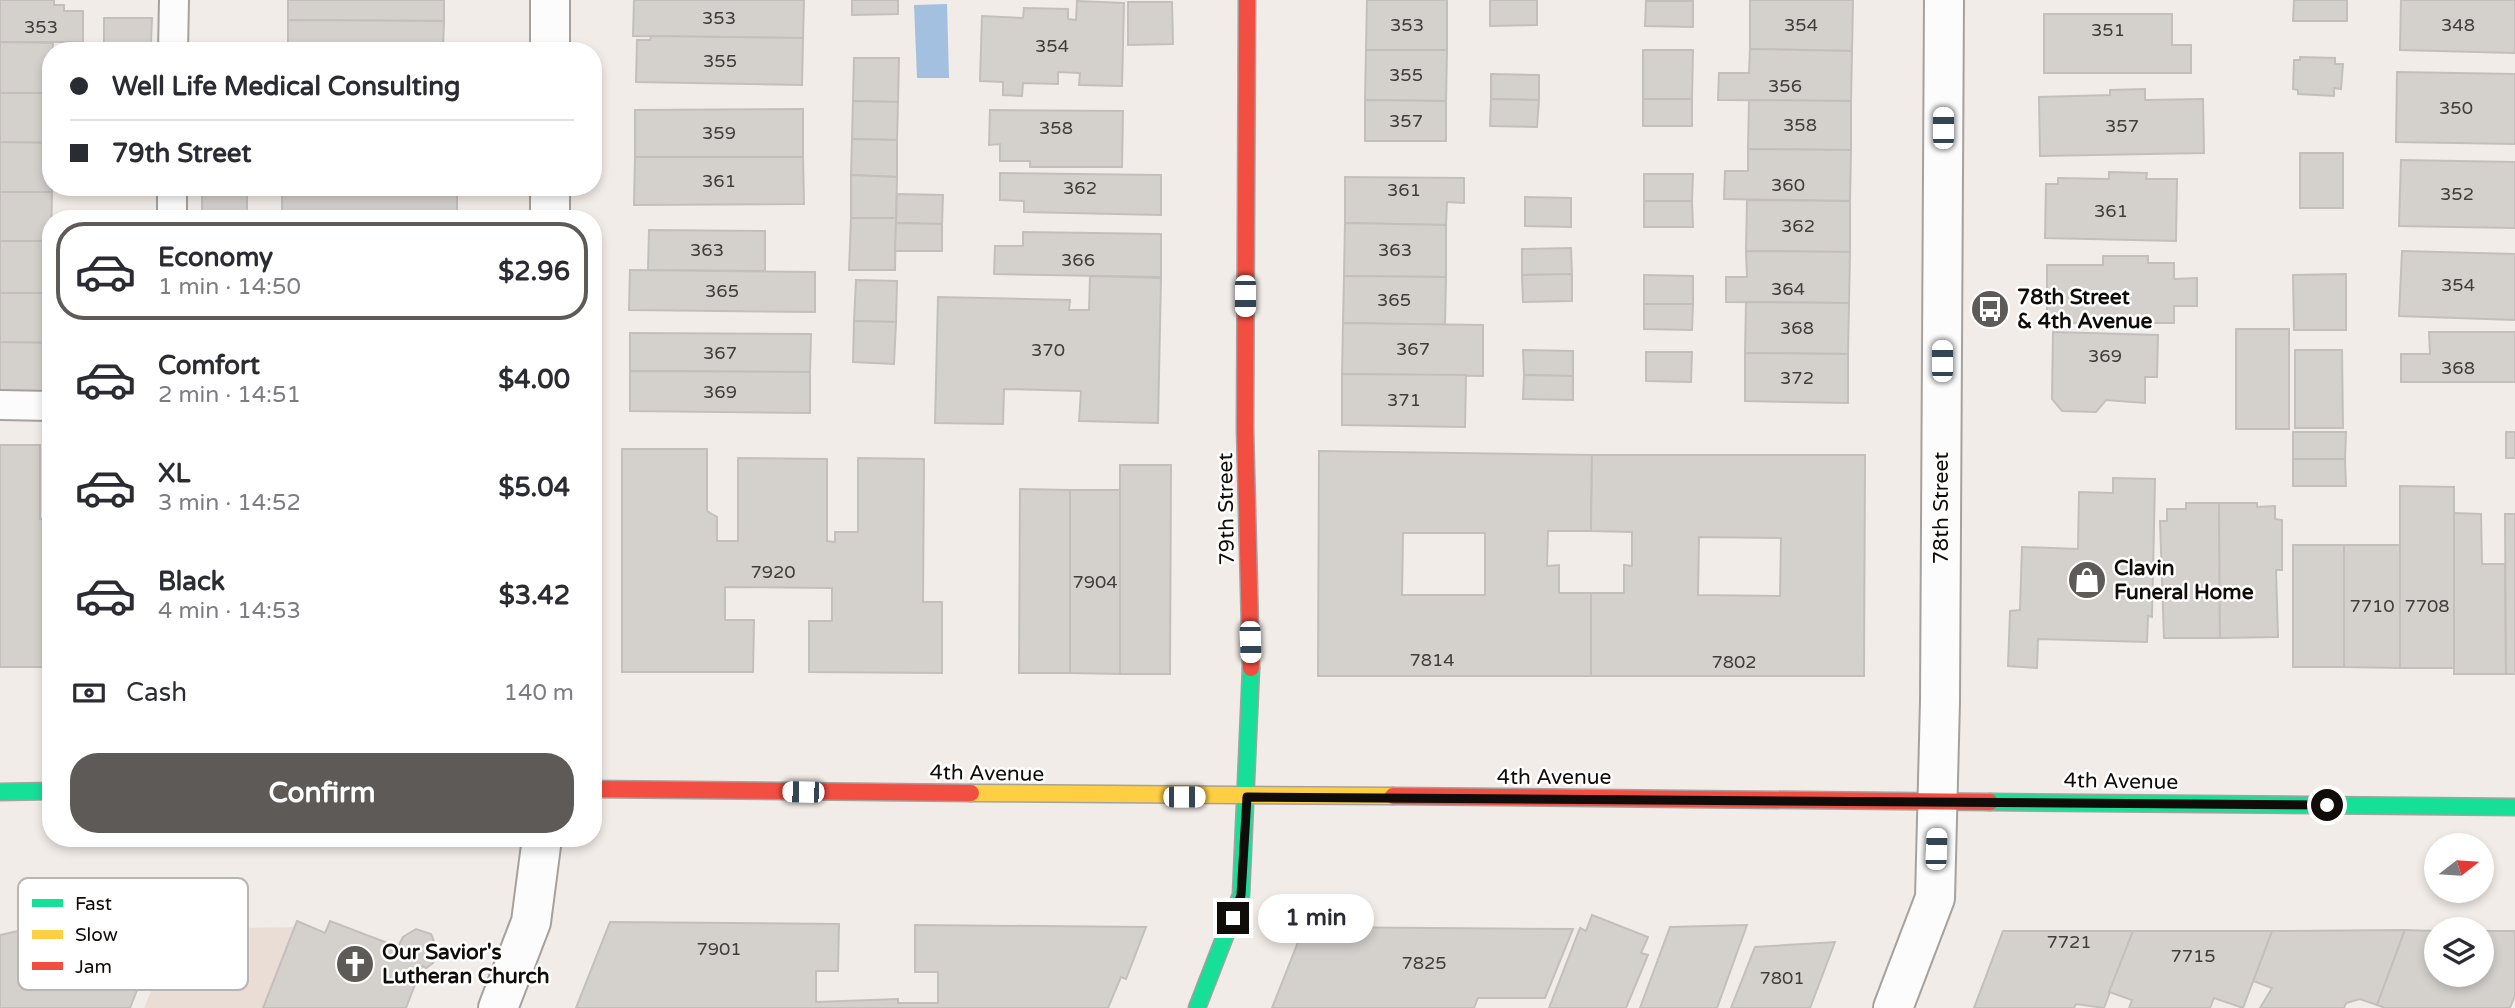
<!DOCTYPE html>
<meta charset="utf-8">
<style>
:root{--surface:#fff;--page:#f2f2f3;--text:#2b2b33;--muted:#7c7c81;--line:#e1e1e2;--accent:#5e5a57}
body{margin:0;font-family:"Varela Round",sans-serif;background:var(--page);color:var(--text);height:100vh;display:flex;flex-direction:column;font-size:26px;white-space:nowrap}
*{box-sizing:border-box;margin:0}
p{font-size:23px;color:var(--muted)}
.icon{flex:none;width:38px;height:38px;fill:none;stroke:currentColor;stroke-width:2;stroke-linecap:round;stroke-linejoin:round}
.map{position:relative;flex:1;overflow:hidden}
.side{position:absolute;left:42px;top:210px;width:560px;height:637px;display:flex;flex-direction:column;background:var(--surface);border-radius:28px;box-shadow:0 4px 10px #0003}
.side>*{flex:none}
.banner{position:absolute;left:42px;top:42px;width:560px;height:154px;border-radius:28px;box-shadow:0 4px 10px #0003;display:grid;align-content:center;height:154px;padding:0 28px;background:var(--surface)}
.needle{width:46px;rotate:73deg}
.tools{position:absolute;left:2424px;top:833px;display:grid;gap:14px}
.tools a{display:grid;place-items:center;width:70px;height:70px;border-radius:50%;background:var(--surface);box-shadow:0 4px 10px #0003;font-size:35px}
.end{position:absolute;width:32px;height:32px;margin:-16px;border:9px solid #0f0c09;background:#fff;box-shadow:0 0 0 4px #fff}
.from{border-radius:50%}
.bubble{position:absolute;height:49px;border-radius:24px;background:var(--surface);box-shadow:0 4px 10px #0003;font-size:23px;font-weight:800;line-height:49px;text-align:center}
.car{position:absolute;width:21px;height:42px;margin:-21px -10px;border-radius:9px;box-shadow:0 0 5px 2px #0007;background:linear-gradient(#fff 24%,#345 0 40%,#fff 0 76%,#345 0 86%,#fff 0)}
.banner b{display:flex;align-items:center;gap:24px;height:66px;font-size:26px}
.banner b+b{border-top:2px solid var(--line)}
.banner i{width:18px;height:18px;background:var(--text)}
ul{padding:12px 0 0;list-style:none}
li{display:flex;align-items:center;gap:21px;height:98px;margin:0 14px 10px;padding:0 14px;border:4px solid transparent;border-radius:28px}
li div{flex:1}
li b{display:block;font-size:26px}
li em{font-style:normal;font-weight:800}
li.selected{border-color:var(--accent)}
li>.icon{width:63px;height:63px;stroke-width:1.5}
.pay{display:flex;align-items:center;gap:18px;height:77px;padding:0 28px;font-size:26px}
.pay p{margin-inline-start:auto}
.button{display:flex;gap:14px;margin-top:auto;padding:14px 28px}
.button a{flex:1;height:80px;border-radius:28px;background:var(--accent);color:#fff;font-size:28px;font-weight:800;line-height:80px;text-align:center}
.map>svg:first-child{display:block}
.built{fill:#eaddd6}
.water{fill:#a4c0e0}
.building{fill:#d4d0cc;stroke:#c4bfbc;stroke-width:2;fill-rule:evenodd}
.lines{fill:none;stroke-linecap:round;stroke-linejoin:round}
.lane-casing{stroke:#a5a19e;stroke-width:32}
.street-casing{stroke:#a5a19e;stroke-width:42}
.fast-casing{stroke:#a5a19e;stroke-width:19}
.slow-casing{stroke:#a5a19e;stroke-width:19}
.jam-casing{stroke:#a5a19e;stroke-width:19}
.lane{stroke:#fdfcfc;stroke-width:28}
.street{stroke:#fdfcfc;stroke-width:38}
.fast{stroke:#16e098;stroke-width:16}
.slow{stroke:#ffcf43;stroke-width:16}
.jam{stroke:#f24e42;stroke-width:16}
.route{stroke:#0f0c09;stroke-width:9}
.labels{text-anchor:middle;stroke-width:5;stroke-linejoin:round;paint-order:stroke}
.number-label{font-size:18px;fill:#403d3a}
.poi-label{font-size:21px;font-weight:bold;fill:#0f0c09;stroke:#fff;text-anchor:start}
.street-label{font-size:21px;fill:#0f0c09;stroke:#fff}
.key{fill:#fff;stroke:#b7b6b5;stroke-width:2}
.key-label{font-size:19px;fill:#0f0c09}
</style>
<div class="map">
<svg width="2515" height="1008" viewBox="0 0 2515 1008">
<rect width="100%" height="100%" fill="#f2ece8"/>
<!-- built -->
<polygon class="built" points="300,927 264,1008 144,1008 177,929"/>
<!-- water -->
<polygon class="water" points="947,4 949,78 917,78 914,5"/>
<!-- building -->
<g class="building">
<polygon points="0,0 54,0 54,5 64,5 64,11 83,11 83,42 0,42"/>
<polygon points="288,0 444,0 444,21 288,20"/>
<polygon points="634,0 804,0 803,38 633,36"/>
<polygon points="852,0 898,0 898,14 852,15"/>
<polygon points="1367,0 1447,0 1447,50 1366,50"/>
<polygon points="1490,0 1537,0 1537,25 1490,26"/>
<polygon points="1750,0 1853,0 1852,51 1750,49"/>
<polygon points="2294,0 2347,0 2347,21 2293,21"/>
<polygon points="2401,0 2515,0 2515,53 2400,50"/>
<polygon points="1077,1 1124,3 1122,86 1079,85 1080,73 1058,72 1058,84 1023,83 1022,96 1003,95 1003,82 980,81 982,16 1023,18 1024,8 1068,9 1068,19 1076,20"/>
<polygon points="1646,1 1693,1 1693,27 1645,26"/>
<polygon points="1128,2 1172,2 1173,44 1128,45"/>
<polygon points="2044,14 2172,14 2172,45 2191,45 2191,73 2044,73"/>
<polygon points="104,18 152,18 151,43 104,43"/>
<polygon points="288,20 444,21 443,51 288,51"/>
<polygon points="651,36 803,38 802,85 636,82 637,40 650,40"/>
<polygon points="0,42 53,43 51,93 0,93"/>
<rect x="104" y="43" width="47" height="8"/>
<polygon points="1750,49 1852,51 1851,101 1718,100 1719,73 1749,73"/>
<polygon points="1366,50 1447,50 1446,101 1365,100"/>
<polygon points="1643,50 1693,50 1692,99 1643,99"/>
<polygon points="2300,57 2335,58 2335,64 2343,64 2341,89 2334,88 2334,96 2298,94 2298,90 2293,89 2294,60 2300,60"/>
<polygon points="854,58 899,58 898,102 853,101"/>
<polygon points="2397,72 2515,74 2515,144 2396,142"/>
<polygon points="1491,74 1539,75 1539,100 1491,99"/>
<polygon points="2145,89 2145,100 2203,99 2204,153 2040,156 2039,97 2110,95 2110,90"/>
<polygon points="0,93 51,93 51,143 0,142"/>
<polygon points="1491,99 1539,100 1537,127 1490,126"/>
<rect x="1643" y="99" width="49" height="27"/>
<polygon points="1365,100 1446,101 1446,141 1365,141"/>
<polygon points="1749,100 1851,101 1851,150 1748,149"/>
<polygon points="853,101 898,102 897,140 852,139"/>
<polygon points="803,109 803,157 635,157 635,110"/>
<polygon points="990,110 1123,111 1122,167 1030,167 1030,161 1000,161 1000,144 989,145"/>
<polygon points="852,139 897,140 897,177 851,175"/>
<polygon points="0,142 51,143 52,192 0,192"/>
<polygon points="1748,149 1851,150 1850,201 1724,199 1725,171 1748,171"/>
<rect x="2300" y="153" width="43" height="55"/>
<polygon points="635,157 803,157 804,204 634,205"/>
<polygon points="2401,160 2515,162 2515,228 2399,226"/>
<polygon points="2109,172 2147,173 2146,179 2177,179 2176,241 2045,238 2046,184 2058,184 2058,178 2109,179"/>
<polygon points="1000,173 1161,175 1161,215 1024,212 1024,201 1000,200"/>
<polygon points="1644,174 1693,174 1692,201 1644,201"/>
<polygon points="851,175 897,177 896,218 851,218"/>
<polygon points="1345,177 1464,178 1464,203 1447,202 1446,225 1345,223"/>
<rect x="202" y="187" width="45" height="32"/>
<rect x="282" y="187" width="175" height="32"/>
<polygon points="0,192 52,192 51,241 0,241"/>
<polygon points="897,194 943,195 942,224 896,223"/>
<polygon points="1525,197 1571,198 1571,227 1525,226"/>
<polygon points="1747,200 1850,201 1850,252 1746,251"/>
<polygon points="1644,201 1692,201 1693,227 1644,227"/>
<polygon points="851,218 896,218 895,270 849,270"/>
<polygon points="896,223 942,224 942,251 895,251"/>
<polygon points="1345,223 1446,225 1446,277 1344,276"/>
<polygon points="649,230 765,231 765,271 648,270"/>
<polygon points="1023,232 1161,234 1161,277 994,274 995,246 1023,246"/>
<rect x="0" y="241" width="51" height="52"/>
<polygon points="1571,248 1572,274 1522,275 1522,249"/>
<polygon points="1746,251 1850,252 1849,303 1726,302 1726,277 1747,277"/>
<polygon points="2402,251 2515,254 2515,320 2399,316"/>
<polygon points="2103,256 2148,256 2148,263 2174,263 2174,279 2197,278 2197,306 2174,306 2174,323 2060,323 2060,319 2047,319 2047,265 2103,265"/>
<polygon points="630,270 815,272 815,312 629,310"/>
<polygon points="1572,274 1572,301 1523,302 1522,275"/>
<polygon points="2346,274 2346,330 2294,330 2293,275"/>
<polygon points="1644,275 1693,276 1693,304 1644,304"/>
<polygon points="1090,276 1161,278 1158,423 1079,421 1081,391 1004,389 1003,424 935,423 938,297 1070,300 1069,310 1089,310"/>
<polygon points="1344,276 1446,277 1445,325 1343,323"/>
<polygon points="856,280 897,281 896,322 854,321"/>
<polygon points="0,293 51,293 51,343 0,342"/>
<polygon points="1746,302 1849,303 1848,354 1745,353"/>
<polygon points="1644,304 1693,304 1692,330 1644,329"/>
<polygon points="854,321 896,322 894,364 853,362"/>
<polygon points="1343,323 1483,325 1483,376 1342,374"/>
<rect x="2236" y="329" width="53" height="100"/>
<polygon points="2053,332 2158,335 2157,377 2145,377 2145,403 2106,400 2096,412 2062,411 2052,399"/>
<polygon points="2429,332 2515,332 2515,382 2401,382 2401,354 2430,354"/>
<polygon points="630,333 811,334 810,372 630,371"/>
<polygon points="0,342 51,343 51,394 0,394"/>
<polygon points="1523,350 1573,351 1573,376 1524,375"/>
<polygon points="2295,350 2342,350 2343,428 2295,428"/>
<polygon points="1646,352 1692,352 1691,382 1646,381"/>
<polygon points="1745,353 1848,354 1848,403 1745,401"/>
<polygon points="630,371 810,372 810,413 630,411"/>
<polygon points="1342,374 1466,375 1465,427 1342,425"/>
<polygon points="1524,375 1573,376 1573,400 1523,399"/>
<polygon points="2293,432 2346,432 2345,459 2293,459"/>
<rect x="2506" y="432" width="9" height="26"/>
<polygon points="0,445 40,445 40,519 51,519 51,667 0,667"/>
<polygon points="622,449 707,449 707,511 717,517 717,541 738,541 738,458 827,459 827,541 835,542 835,532 858,532 858,458 924,459 923,602 942,602 942,673 809,672 809,621 832,621 832,588 725,587 725,620 754,620 753,672 622,672"/>
<path d="M1319,451L1592,455L1591,531H1548L1547,566L1559,565V593H1591V676H1318ZM1403,533H1485V595H1402Z"/>
<path d="M1592,455H1865L1864,676H1591V593H1624V565L1632,566V532L1591,531ZM1699,537L1781,538L1780,596L1698,595Z"/>
<polygon points="2293,459 2345,459 2346,486 2293,486"/>
<polygon points="1120,465 1171,465 1170,674 1120,674"/>
<polygon points="2113,478 2155,479 2152,617 2148,616 2147,642 2038,639 2037,668 2008,666 2010,611 2020,610 2022,547 2078,549 2079,492 2113,493"/>
<polygon points="2400,486 2454,487 2454,668 2400,668"/>
<polygon points="1020,489 1070,490 1070,673 1019,673"/>
<polygon points="1070,490 1120,490 1120,674 1070,673"/>
<polygon points="2186,503 2219,503 2220,638 2164,638 2160,521 2167,521 2167,509 2186,509"/>
<polygon points="2219,503 2257,503 2257,507 2275,506 2275,519 2282,520 2282,570 2276,570 2278,637 2220,638"/>
<polygon points="2454,513 2481,514 2482,564 2505,564 2506,674 2454,674"/>
<polygon points="2505,514 2515,514 2515,674 2506,674"/>
<rect x="2293" y="545" width="51" height="122"/>
<polygon points="2344,545 2400,545 2400,668 2344,667"/>
<polygon points="1592,915 1648,937 1641,953 1648,955 1626,1008 1549,1008 1580,928 1586,931"/>
<polygon points="297,921 325,933 330,921 398,947 403,937 416,929 431,934 438,951 433,963 426,968 422,966 406,1008 263,1008"/>
<polygon points="610,922 839,924 838,971 816,971 816,1002 898,999 898,1003 938,1003 938,972 915,972 915,925 1146,927 1126,979 1121,977 1108,1008 576,1008"/>
<polygon points="49,924 104,925 157,939 130,1008 0,1008 0,935"/>
<polygon points="1747,925 1717,1008 1640,1008 1670,927"/>
<polygon points="1304,927 1573,929 1545,998 1478,998 1474,1008 1272,1008"/>
<polygon points="2405,930 2377,1005 2360,999 2346,1003 2344,1008 2260,1008 2272,988 2253,981 2272,931"/>
<polygon points="2405,930 2436,931 2436,975 2482,975 2482,931 2515,931 2515,995 2510,1008 2385,1008 2377,1005"/>
<polygon points="2003,931 2133,931 2104,1008 2076,1004 2074,1008 1974,1008"/>
<polygon points="2133,931 2272,931 2243,1008 2214,998 2210,1008 2129,1008 2132,1000 2109,992"/>
<polygon points="1835,942 1810,1008 1731,1008 1755,947"/>
</g>
<g class="lines">
<defs>
<g id="lane">
<polyline points="173,51 174,0"/>
<polyline points="172,219 172,187"/>
<polyline points="0,405 51,406"/>
</g>
<g id="street">
<polyline points="550,51 550,0"/>
<polyline points="550,219 550,187"/>
<polyline points="498,1008 531,922 542,838"/>
<polyline points="1893,1008 1935,898 1940,701 1944,0"/>
</g>
<g id="fast">
<polyline points="0,792 51,791"/>
<polyline points="1990,802 2515,807"/>
<polyline points="1197,1008 1241,895 1251,668"/>
</g>
<polyline id="slow" points="971,793 1393,796"/>
<g id="jam">
<polyline points="1247,0 1245,429 1251,668"/>
<polyline points="593,789 971,793"/>
<polyline points="1393,796 1990,802"/>
</g>
</defs>
<!-- lane casing -->
<use href="#lane" class="lane-casing"/>
<!-- street casing -->
<use href="#street" class="street-casing"/>
<!-- fast casing -->
<use href="#fast" class="fast-casing"/>
<!-- slow casing -->
<use href="#slow" class="slow-casing"/>
<!-- jam casing -->
<use href="#jam" class="jam-casing"/>
<!-- lane -->
<use href="#lane" class="lane"/>
<!-- street -->
<use href="#street" class="street"/>
<!-- fast -->
<use href="#fast" class="fast"/>
<!-- slow -->
<use href="#slow" class="slow"/>
<!-- jam -->
<use href="#jam" class="jam"/>
</g>
<g class="lines">
<!-- route -->
<polyline class="route" points="1233,918 1241,895 1247,797 2327,805"/>
</g>
<!-- icons -->
<defs>
<symbol id="bus-disc" viewBox="-11 -11 22 22"><circle r="9.5" fill="#5e5a57" stroke="#fff"/><path d="M-5-6H5V4H4V6H2V4H-2V6H-4V4H-5ZM-3.5-4V0h7V-4ZM-3.5 1.2v1.5H-2V1.2ZM2 1.2v1.5H3.5V1.2Z" fill="#fff"/></symbol>
<symbol id="shop-disc" viewBox="-11 -11 22 22"><circle r="9.5" fill="#5e5a57" stroke="#fff"/><path d="M-5-2.5h2.3a2.7 3.5 0 0 1 5.4 0H5L5.5 6h-11ZM-1.5-2.5h3a1.5 2.3 0 0 0-3 0Z" fill="#fff"/></symbol>
<symbol id="church-disc" viewBox="-11 -11 22 22"><circle r="9.5" fill="#5e5a57" stroke="#fff"/><path d="M-1.2-6h2.4v3.5h3.3v2.4h-3.3V6h-2.4V-.1h-3.3v-2.4h3.3Z" fill="#fff"/></symbol>
</defs>
<g fill-rule="evenodd">
<use href="#bus-disc" x="1968" y="287" width="44" height="44"/>
<use href="#shop-disc" x="2065" y="558" width="44" height="44"/>
<use href="#church-disc" x="333" y="942" width="44" height="44"/>
</g>
<g class="labels">
<!-- number labels -->
<g class="number-label">
<text x="719" y="24">353</text>
<text x="1407" y="31">353</text>
<text x="1801" y="31">354</text>
<text x="2458" y="31">348</text>
<text x="41" y="33">353</text>
<text x="2108" y="36">351</text>
<text x="1052" y="52">354</text>
<text x="720" y="67">355</text>
<text x="1406" y="81">355</text>
<text x="1785" y="92">356</text>
<text x="2456" y="114">350</text>
<text x="1406" y="127">357</text>
<text x="1800" y="131">358</text>
<text x="2122" y="132">357</text>
<text x="1056" y="134">358</text>
<text x="719" y="139">359</text>
<text x="719" y="187">361</text>
<text x="1788" y="191">360</text>
<text x="1080" y="194">362</text>
<text x="1404" y="196">361</text>
<text x="2457" y="200">352</text>
<text x="2111" y="217">361</text>
<text x="1798" y="232">362</text>
<text x="707" y="256">363</text>
<text x="1395" y="256">363</text>
<text x="1078" y="266">366</text>
<text x="2458" y="291">354</text>
<text x="1788" y="295">364</text>
<text x="722" y="297">365</text>
<text x="1394" y="306">365</text>
<text x="1797" y="334">368</text>
<text x="1413" y="355">367</text>
<text x="1048" y="356">370</text>
<text x="720" y="359">367</text>
<text x="2105" y="362">369</text>
<text x="2458" y="374">368</text>
<text x="1797" y="384">372</text>
<text x="720" y="398">369</text>
<text x="1404" y="406">371</text>
<text x="773" y="578">7920</text>
<text x="1095" y="588">7904</text>
<text x="2372" y="612">7710</text>
<text x="2427" y="612">7708</text>
<text x="1432" y="666">7814</text>
<text x="1734" y="668">7802</text>
<text x="2069" y="948">7721</text>
<text x="719" y="955">7901</text>
<text x="2193" y="962">7715</text>
<text x="1424" y="969">7825</text>
<text x="1782" y="984">7801</text>
</g>
<!-- poi labels -->
<g class="poi-label">
<text x="2017" y="304">78th Street<tspan x="2017" dy="24">&amp; 4th Avenue</tspan></text>
<text x="2114" y="575">Clavin<tspan x="2114" dy="24">Funeral Home</tspan></text>
<text x="382" y="959">Our Savior's<tspan x="382" dy="24">Lutheran Church</tspan></text>
</g>
<!-- street labels -->
<g class="street-label">
<text transform="translate(1941 508) rotate(-90)" y="7">78th Street</text>
<text transform="translate(1226 509) rotate(-91)" y="7">79th Street</text>
<text transform="translate(987 773) rotate(1)" y="7">4th Avenue</text>
<text x="1554" y="784">4th Avenue</text>
<text transform="translate(2121 781) rotate(1)" y="7">4th Avenue</text>
</g>
</g>
<!-- legend -->
<rect x="18" y="878" width="230" height="112" rx="10" class="key"/>
<rect x="32" y="899" width="31" height="8" fill="#16e098"/>
<rect x="32" y="930" width="31" height="9" fill="#ffcf43"/>
<rect x="32" y="962" width="31" height="8" fill="#f24e42"/>
<g class="key-label">
<text x="75" y="910">Fast</text>
<text x="75" y="941">Slow</text>
<text x="75" y="973">Jam</text>
</g>
</svg>
<div class="tools">
<a><svg class="needle" viewBox="-14 -14 28 28"><path d="M0-13l5 13h-10z" fill="#e53935"/><path d="M0 13l5-13h-10z" fill="#7c7c81"/></svg></a>
<a><svg class="icon" aria-label="layers" viewBox="0 0 24 24"><path d="M12 4l9 5-9 5-9-5zM3 14l9 5 9-5"/></svg></a>
</div>
<i class="end from" style="left:2327px;top:805px"></i>
<i class="end" style="left:1233px;top:918px"></i>
<div class="bubble" style="left:1258px;top:894px;width:116px">1 min</div>
<i class="car" style="left:1943px;top:128px;rotate:0deg"></i>
<i class="car" style="left:1245px;top:296px;rotate:180deg"></i>
<i class="car" style="left:1942px;top:361px;rotate:0deg"></i>
<i class="car" style="left:1250px;top:642px;rotate:178deg"></i>
<i class="car" style="left:803px;top:792px;rotate:271deg"></i>
<i class="car" style="left:1184px;top:797px;rotate:90deg"></i>
<i class="car" style="left:1936px;top:849px;rotate:2deg"></i>
<div class="banner">
<b><i class="from"></i>Well Life Medical Consulting</b>
<b><i></i>79th Street</b>
</div>
<section class="side">
<ul>
<li class="selected"><svg class="icon" aria-label="car" viewBox="0 0 24 24"><path d="M5 17H2v-5l4-1 3-4h7l3 4 3 1v5h-3M9 17h6M6 11h13"/><circle cx="7" cy="17" r="2"/><circle cx="17" cy="17" r="2"/></svg><div><b>Economy</b><p>1 min · 14:50</p></div><em>$2.96</em></li>
<li><svg class="icon" aria-label="car" viewBox="0 0 24 24"><path d="M5 17H2v-5l4-1 3-4h7l3 4 3 1v5h-3M9 17h6M6 11h13"/><circle cx="7" cy="17" r="2"/><circle cx="17" cy="17" r="2"/></svg><div><b>Comfort</b><p>2 min · 14:51</p></div><em>$4.00</em></li>
<li><svg class="icon" aria-label="car" viewBox="0 0 24 24"><path d="M5 17H2v-5l4-1 3-4h7l3 4 3 1v5h-3M9 17h6M6 11h13"/><circle cx="7" cy="17" r="2"/><circle cx="17" cy="17" r="2"/></svg><div><b>XL</b><p>3 min · 14:52</p></div><em>$5.04</em></li>
<li><svg class="icon" aria-label="car" viewBox="0 0 24 24"><path d="M5 17H2v-5l4-1 3-4h7l3 4 3 1v5h-3M9 17h6M6 11h13"/><circle cx="7" cy="17" r="2"/><circle cx="17" cy="17" r="2"/></svg><div><b>Black</b><p>4 min · 14:53</p></div><em>$3.42</em></li>
</ul>
<div class="pay"><svg class="icon" aria-label="cash" viewBox="0 0 24 24"><path d="M3 7h18v10H3z"/><circle cx="12" cy="12" r="2"/></svg>Cash<p>140 m</p></div>
<div class="button"><a>Confirm</a></div>
</section>
</div>
